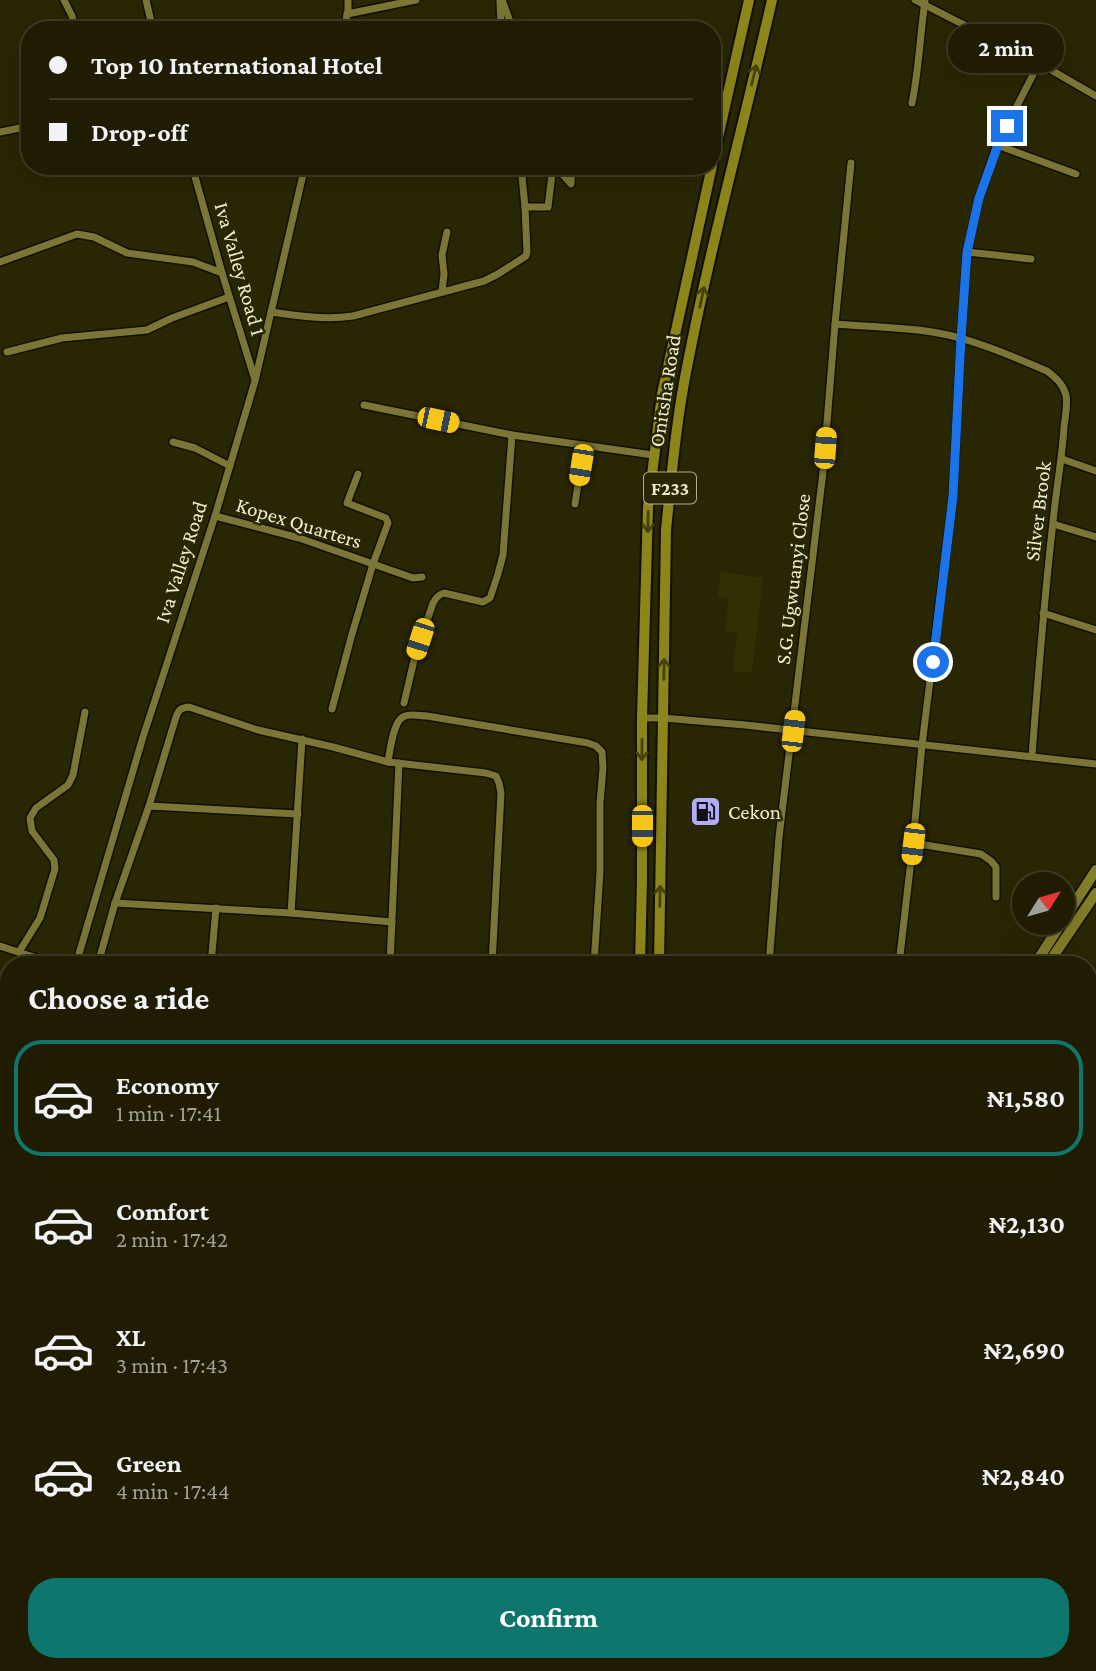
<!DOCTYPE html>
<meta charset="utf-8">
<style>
:root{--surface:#1f1c02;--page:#27250c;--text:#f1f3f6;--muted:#a1a199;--line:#3c3a24;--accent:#0f766e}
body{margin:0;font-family:"Crimson Pro",serif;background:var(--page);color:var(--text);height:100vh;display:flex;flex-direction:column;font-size:26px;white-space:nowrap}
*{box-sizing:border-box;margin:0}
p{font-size:23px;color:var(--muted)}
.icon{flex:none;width:38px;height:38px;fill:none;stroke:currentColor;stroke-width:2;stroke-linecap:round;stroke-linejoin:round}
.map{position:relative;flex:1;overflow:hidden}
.panel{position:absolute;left:0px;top:956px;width:1097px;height:716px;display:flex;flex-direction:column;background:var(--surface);border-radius:28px 28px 0 0;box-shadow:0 7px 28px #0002,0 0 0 2px var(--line)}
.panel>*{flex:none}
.hud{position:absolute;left:21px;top:21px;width:700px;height:154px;border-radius:28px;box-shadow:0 7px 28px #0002,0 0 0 2px var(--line);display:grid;align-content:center;height:154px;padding:0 28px;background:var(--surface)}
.needle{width:46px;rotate:53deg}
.tools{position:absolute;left:1012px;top:872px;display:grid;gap:14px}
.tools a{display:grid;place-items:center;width:63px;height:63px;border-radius:50%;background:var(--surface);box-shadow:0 7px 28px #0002,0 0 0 2px var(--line);font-size:35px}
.end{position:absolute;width:32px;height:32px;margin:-16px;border:9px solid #1a73e8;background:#fff;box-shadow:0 0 0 4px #fff}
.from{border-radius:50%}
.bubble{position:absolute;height:49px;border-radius:24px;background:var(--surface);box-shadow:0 7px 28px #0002,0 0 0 2px var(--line);font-size:23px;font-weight:700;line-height:49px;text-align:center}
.car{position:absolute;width:21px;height:42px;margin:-21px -10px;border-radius:9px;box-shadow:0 0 5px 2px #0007;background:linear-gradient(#f5c518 24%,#345 0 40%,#f5c518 0 76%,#345 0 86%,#f5c518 0)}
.hud b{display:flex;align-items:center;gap:24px;height:66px;font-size:26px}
.hud b+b{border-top:2px solid var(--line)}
.hud i{width:18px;height:18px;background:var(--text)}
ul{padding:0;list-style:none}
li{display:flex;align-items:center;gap:21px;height:116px;margin:0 14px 10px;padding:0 14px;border:4px solid transparent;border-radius:28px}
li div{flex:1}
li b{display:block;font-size:26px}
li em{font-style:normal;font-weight:700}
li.on{border-color:var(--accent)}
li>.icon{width:63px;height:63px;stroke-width:1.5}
h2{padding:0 28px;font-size:32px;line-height:84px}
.cta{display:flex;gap:14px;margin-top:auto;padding:14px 28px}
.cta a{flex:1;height:80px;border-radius:28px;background:var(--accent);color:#fff;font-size:28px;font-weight:700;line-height:80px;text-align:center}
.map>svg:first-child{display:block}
.built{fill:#322f05}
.green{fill:#5a0a40}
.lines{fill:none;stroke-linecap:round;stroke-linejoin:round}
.minor-casing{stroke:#100f00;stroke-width:10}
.secondary-casing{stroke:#100f00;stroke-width:13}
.primary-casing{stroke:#100f00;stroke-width:14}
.minor{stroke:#7b7635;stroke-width:7}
.secondary{stroke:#847e27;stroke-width:10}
.primary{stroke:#8c8519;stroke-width:10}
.oneway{stroke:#47420a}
.route{stroke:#1a73e8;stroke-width:9}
.labels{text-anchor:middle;stroke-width:5;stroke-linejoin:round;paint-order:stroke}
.shield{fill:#292603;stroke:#b3b190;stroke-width:2}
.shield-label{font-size:19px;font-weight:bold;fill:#eeedcc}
.street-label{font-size:21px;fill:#eeedcc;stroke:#292603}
.poi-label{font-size:21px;fill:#eeedcc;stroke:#292603;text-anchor:start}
</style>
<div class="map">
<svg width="1096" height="1671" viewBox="0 0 1096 1671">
<rect width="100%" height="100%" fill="#292603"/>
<!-- built -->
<polygon class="built" points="721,572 763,578 752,673 733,671 737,633 725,631 729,598 718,597"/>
<!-- green -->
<polygon class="green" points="1096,1305 1096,1671 692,1671 695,1662 1088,1662 1088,1308"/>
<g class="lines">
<defs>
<g id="minor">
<polyline points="64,0 72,16 75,30"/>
<polyline points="146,0 153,30"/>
<polyline points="502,0 511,24 519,30"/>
<polyline points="915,0 1039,63 1096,96"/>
<polyline points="500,1 501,30"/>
<polyline points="347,14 416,0"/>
<polyline points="344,30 348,10 348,0"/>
<path d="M912,103C919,69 920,35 925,1"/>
<polyline points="0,132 30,126"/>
<polyline points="997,145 1076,174"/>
<polyline points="192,166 222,273 255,380"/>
<polyline points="521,166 525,207"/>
<polyline points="555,166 571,184 572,166"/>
<polyline points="967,252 1031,259"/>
<polyline points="0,262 77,234 94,237 127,253 193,262 222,273"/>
<polyline points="442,291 444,274 442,255 447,232"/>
<path d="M271,312C298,316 326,320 353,316L484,281L498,274L526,256L527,252L525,207H548L553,166"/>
<path d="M835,324C869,327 904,327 938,333C973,339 1014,357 1047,371C1056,378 1063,384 1066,395C1068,406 1065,417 1064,427C1062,459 1056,490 1053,522C1044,600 1038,678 1032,755"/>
<polyline points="7,352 62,338 147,330 172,318 229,297"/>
<polyline points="364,405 512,435 653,455"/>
<polyline points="173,442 195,448 230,466"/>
<polyline points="1062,459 1096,471"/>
<polyline points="575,504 584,445"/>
<polyline points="215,516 299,538 413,578 422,577"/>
<polyline points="1053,524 1096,537"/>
<polyline points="1043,613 1096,630"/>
<path d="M404,703L415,656L433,603C436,598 438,595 444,593L483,602L490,598L498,574L503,555L512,435"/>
<polyline points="332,709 352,634 373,564 388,523 386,518 347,503 358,474"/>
<polyline points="642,718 663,718 745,725 1096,764"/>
<path d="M388,762C390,751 393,722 403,717C409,713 420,716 427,716L588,743L596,746L602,752L603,768L600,803V872L594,964"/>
<polyline points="149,806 298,814"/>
<polyline points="913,843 981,854 991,861 996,867 996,897"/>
<polyline points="115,903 291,913 392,922"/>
<polyline points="291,913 302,739"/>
<polyline points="0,946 55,964"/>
<polyline points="19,952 40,918 55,869 54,860 32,831 30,818 36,808 68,785 73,775 85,712"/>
<polyline points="76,964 143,737 215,516 255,381 305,166"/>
<path d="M98,964L115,903L149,806L176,717C179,709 181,708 189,707L258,730L333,747L388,762L486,773L496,776L499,783L501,793L492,964"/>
<polyline points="211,964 216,908"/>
<polyline points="390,964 399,763"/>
<polyline points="769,964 779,837 823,472 835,324 851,163"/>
<polyline points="899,964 913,843 922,745 953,496 961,338 967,252 979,198 997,145 1039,63"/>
<polyline points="0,1233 9,1208"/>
<polyline points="1088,1235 1096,1234"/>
<polyline points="0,1358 9,1364"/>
<polyline points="0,1535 9,1540"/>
<polyline points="0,1589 9,1572"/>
<polyline points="206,1662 215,1671"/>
<polyline points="460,1662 473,1671"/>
<polyline points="39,1671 43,1662"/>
<polyline points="688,1671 693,1662"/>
</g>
<g id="secondary">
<polyline points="1035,964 1096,870"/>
<polyline points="1048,964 1096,893"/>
<polyline points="1088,1018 1096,1024"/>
<polyline points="1088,1030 1096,1034"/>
</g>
<g id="primary">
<polyline points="712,164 749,0"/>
<polyline points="640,964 642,880 642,718 648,507 662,394 712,166"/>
<path d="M659,964L666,530C671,481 675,431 684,383C708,254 743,128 772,0"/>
<polyline points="476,1671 483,1662"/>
<polyline points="503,1671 509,1662"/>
</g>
</defs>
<!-- minor casing -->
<use href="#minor" class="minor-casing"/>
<!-- secondary casing -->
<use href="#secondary" class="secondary-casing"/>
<!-- primary casing -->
<use href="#primary" class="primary-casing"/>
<!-- minor -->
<use href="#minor" class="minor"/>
<!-- secondary -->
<use href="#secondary" class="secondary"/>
<!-- primary -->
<use href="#primary" class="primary"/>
</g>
<!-- one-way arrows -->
<defs><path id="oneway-shaft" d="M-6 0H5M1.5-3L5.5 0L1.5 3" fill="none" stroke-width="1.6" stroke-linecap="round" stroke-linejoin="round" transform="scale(1.75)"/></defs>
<g class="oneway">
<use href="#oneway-shaft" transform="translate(754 75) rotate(-76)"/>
<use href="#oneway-shaft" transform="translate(702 297) rotate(-78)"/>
<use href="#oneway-shaft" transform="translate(648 522) rotate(91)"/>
<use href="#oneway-shaft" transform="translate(664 669) rotate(-89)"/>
<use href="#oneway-shaft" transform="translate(642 750) rotate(90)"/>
<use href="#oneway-shaft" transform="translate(660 896) rotate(-89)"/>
</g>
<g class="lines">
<!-- route -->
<polyline class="route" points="933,662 953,496 961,338 967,252 979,198 998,145 1007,126"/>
</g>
<!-- icons -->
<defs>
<symbol id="fuel-square" viewBox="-11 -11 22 22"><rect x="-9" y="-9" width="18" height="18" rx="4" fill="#b0aefa" stroke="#292603"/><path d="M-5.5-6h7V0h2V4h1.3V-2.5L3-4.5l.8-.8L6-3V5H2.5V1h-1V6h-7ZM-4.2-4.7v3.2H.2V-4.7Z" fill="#111"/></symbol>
</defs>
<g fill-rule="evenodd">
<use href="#fuel-square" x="688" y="794" width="35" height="35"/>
</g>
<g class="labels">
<!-- shield labels -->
<rect class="shield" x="644" y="472.5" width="52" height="31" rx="5"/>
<g class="shield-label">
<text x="670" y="495">F233</text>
</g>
<!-- street labels -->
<g class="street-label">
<text transform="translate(240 269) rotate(74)" y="7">Iva Valley Road 1</text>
<text transform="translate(665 391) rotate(-81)" y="7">Onitsha Road</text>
<text transform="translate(1038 511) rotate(-83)" y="7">Silver Brook</text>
<text transform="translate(299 523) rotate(17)" y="7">Kopex Quarters</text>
<text transform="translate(181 562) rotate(-72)" y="7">Iva Valley Road</text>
<text transform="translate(793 579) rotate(-83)" y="7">S.G. Ugwuanyi Close</text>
</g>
<!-- poi labels -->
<g class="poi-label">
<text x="728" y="819">Cekon</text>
</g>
</g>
</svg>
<div class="tools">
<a><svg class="needle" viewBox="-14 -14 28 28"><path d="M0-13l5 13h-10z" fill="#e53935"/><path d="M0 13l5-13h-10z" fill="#a1a199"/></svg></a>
</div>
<i class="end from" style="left:933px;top:662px"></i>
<i class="end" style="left:1007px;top:126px"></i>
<div class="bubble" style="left:948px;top:24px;width:116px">2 min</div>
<i class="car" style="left:438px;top:420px;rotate:102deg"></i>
<i class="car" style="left:825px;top:448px;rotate:4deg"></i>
<i class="car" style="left:581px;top:465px;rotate:189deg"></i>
<i class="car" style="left:420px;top:639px;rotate:198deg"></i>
<i class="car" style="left:793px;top:731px;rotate:7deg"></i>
<i class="car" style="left:642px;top:826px;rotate:180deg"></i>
<i class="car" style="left:913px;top:844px;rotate:187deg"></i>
<div class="hud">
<b><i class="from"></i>Top 10 International Hotel</b>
<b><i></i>Drop-off</b>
</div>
<section class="panel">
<h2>Choose a ride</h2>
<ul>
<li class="on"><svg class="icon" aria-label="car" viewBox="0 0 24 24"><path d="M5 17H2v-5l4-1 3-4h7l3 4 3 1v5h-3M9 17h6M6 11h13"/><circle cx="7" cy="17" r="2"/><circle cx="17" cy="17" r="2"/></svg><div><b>Economy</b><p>1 min · 17:41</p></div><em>₦1,580</em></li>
<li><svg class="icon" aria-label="car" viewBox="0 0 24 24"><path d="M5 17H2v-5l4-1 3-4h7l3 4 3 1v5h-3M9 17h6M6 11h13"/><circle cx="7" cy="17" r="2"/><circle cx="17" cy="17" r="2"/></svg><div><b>Comfort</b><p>2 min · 17:42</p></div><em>₦2,130</em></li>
<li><svg class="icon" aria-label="car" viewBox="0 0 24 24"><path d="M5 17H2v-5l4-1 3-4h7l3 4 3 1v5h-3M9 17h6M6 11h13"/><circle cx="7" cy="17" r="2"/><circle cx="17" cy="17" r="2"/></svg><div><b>XL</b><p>3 min · 17:43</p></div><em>₦2,690</em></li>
<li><svg class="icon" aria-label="car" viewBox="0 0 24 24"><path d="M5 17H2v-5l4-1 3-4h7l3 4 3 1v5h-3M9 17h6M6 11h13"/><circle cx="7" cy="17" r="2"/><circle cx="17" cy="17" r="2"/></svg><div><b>Green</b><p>4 min · 17:44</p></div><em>₦2,840</em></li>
</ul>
<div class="cta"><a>Confirm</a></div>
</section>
</div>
